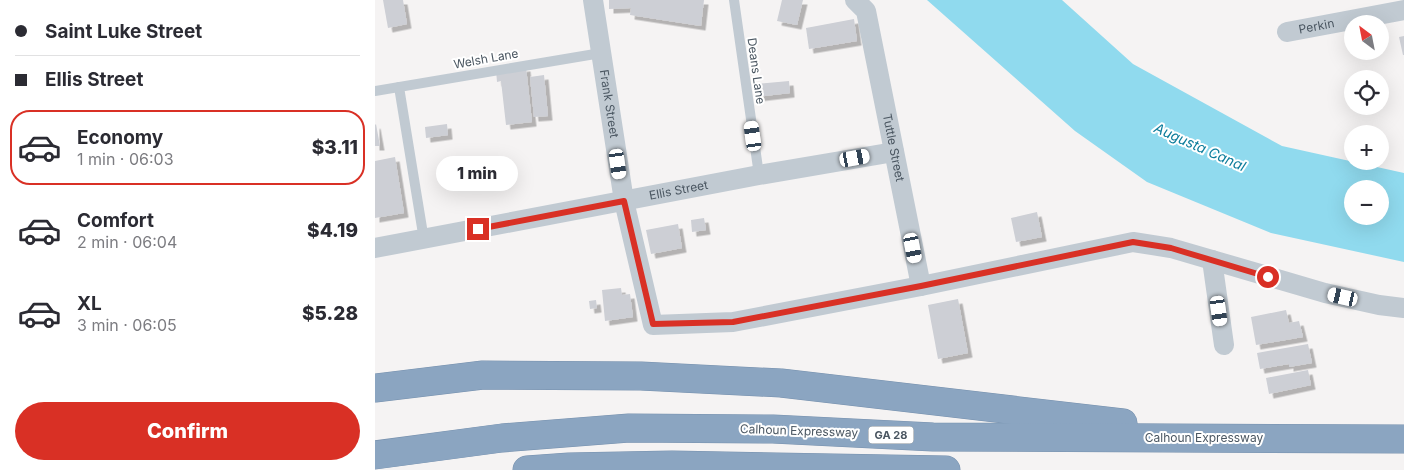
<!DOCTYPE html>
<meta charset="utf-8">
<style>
:root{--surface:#fff;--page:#f7f7f7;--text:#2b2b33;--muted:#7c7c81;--line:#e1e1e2;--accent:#d93025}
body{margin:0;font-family:Inter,sans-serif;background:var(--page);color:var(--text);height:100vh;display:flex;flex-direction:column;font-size:19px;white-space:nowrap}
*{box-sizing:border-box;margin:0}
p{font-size:16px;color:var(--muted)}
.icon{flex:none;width:28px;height:28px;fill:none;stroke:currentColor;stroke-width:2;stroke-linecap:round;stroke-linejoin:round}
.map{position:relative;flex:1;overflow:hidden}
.sheet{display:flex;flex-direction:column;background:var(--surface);width:375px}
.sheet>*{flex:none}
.top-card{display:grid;align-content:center;height:110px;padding:0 15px;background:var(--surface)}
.needle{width:32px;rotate:328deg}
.tools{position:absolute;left:969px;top:15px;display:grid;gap:10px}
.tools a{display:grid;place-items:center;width:45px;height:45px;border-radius:50%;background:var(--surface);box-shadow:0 5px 20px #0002;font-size:25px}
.end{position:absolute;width:22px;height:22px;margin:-11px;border:6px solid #d93025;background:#fff;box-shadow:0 0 0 2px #fff}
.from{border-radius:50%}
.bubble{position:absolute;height:35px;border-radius:18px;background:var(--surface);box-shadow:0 5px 20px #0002;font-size:16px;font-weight:800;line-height:35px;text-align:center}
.car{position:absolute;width:15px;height:30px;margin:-15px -8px;border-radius:6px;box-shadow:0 0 4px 1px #0007;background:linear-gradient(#fff 24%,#345 0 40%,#fff 0 76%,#345 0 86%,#fff 0)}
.top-card b{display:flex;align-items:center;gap:18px;height:48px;font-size:19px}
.top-card b+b{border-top:1px solid var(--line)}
.top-card i{width:12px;height:12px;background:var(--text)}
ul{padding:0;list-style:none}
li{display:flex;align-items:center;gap:15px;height:75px;margin:0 10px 8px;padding:0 5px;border:2px solid transparent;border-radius:20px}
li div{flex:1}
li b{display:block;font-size:19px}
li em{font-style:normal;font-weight:800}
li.selected{border-color:var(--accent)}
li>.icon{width:45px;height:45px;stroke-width:1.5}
.primary-button{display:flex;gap:10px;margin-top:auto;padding:10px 15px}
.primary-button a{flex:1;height:58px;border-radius:30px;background:var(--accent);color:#fff;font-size:20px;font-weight:800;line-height:58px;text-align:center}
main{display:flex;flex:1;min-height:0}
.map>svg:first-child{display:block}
.water{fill:#90daee;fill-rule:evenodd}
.building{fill:#cdcfd5;filter:url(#shadow)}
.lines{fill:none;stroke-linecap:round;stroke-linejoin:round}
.highway-casing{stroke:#7690ad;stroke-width:29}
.lane{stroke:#c1cad2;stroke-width:10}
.street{stroke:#c1cad2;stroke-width:20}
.highway{stroke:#8ba5c1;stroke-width:28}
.route{stroke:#d93025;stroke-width:6}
.labels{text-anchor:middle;stroke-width:4;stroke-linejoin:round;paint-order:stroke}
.shield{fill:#fff;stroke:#808990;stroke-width:1}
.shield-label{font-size:11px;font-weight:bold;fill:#4a5661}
.street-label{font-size:12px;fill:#4a5661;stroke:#fff}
.water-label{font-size:14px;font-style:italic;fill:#0c7c9b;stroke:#fff}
</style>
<main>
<section class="sheet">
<div class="top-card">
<b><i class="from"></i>Saint Luke Street</b>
<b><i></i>Ellis Street</b>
</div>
<ul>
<li class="selected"><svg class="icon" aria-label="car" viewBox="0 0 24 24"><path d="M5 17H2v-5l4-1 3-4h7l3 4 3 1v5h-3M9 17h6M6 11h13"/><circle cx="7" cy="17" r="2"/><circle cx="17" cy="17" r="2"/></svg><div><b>Economy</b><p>1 min · 06:03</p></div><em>$3.11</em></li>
<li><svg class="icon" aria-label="car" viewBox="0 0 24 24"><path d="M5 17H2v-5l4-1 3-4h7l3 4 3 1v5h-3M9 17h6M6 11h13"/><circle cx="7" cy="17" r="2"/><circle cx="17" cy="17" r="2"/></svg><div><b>Comfort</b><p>2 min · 06:04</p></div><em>$4.19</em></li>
<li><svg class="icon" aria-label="car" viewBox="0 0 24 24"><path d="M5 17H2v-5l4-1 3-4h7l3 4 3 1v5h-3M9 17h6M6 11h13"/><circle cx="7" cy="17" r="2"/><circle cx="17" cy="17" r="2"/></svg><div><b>XL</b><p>3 min · 06:05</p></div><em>$5.28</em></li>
</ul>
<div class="primary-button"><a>Confirm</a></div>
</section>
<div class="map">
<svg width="1029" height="470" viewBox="0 0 1029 470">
<defs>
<filter id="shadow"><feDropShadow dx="4.5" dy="4.5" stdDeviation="0" flood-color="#0004"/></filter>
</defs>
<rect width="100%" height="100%" fill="#f5f3f3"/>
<!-- water -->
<path class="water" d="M552,0H687L758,64L907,146L1029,173V262L896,233L772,182L700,131ZM978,189H1005V216H978Z"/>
<!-- building -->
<g class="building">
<polygon points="8,0 28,0 32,24 13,28"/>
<polygon points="234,0 329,0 326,26 255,15 256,8 234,9"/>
<polygon points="407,0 428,0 422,25 402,21"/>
<polygon points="479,19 482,41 434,49 431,28"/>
<polygon points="1029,36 1029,55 1028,55 1024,37"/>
<polygon points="151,67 157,122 131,125 126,81 122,82 121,70"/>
<polygon points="169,75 173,116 159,117 155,77"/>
<polygon points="414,81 415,93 381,97 380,84"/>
<polygon points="1,124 5,146 0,146 0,125"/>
<polygon points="72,124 73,135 51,138 50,127"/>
<polygon points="20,157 29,213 0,218 0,161"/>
<polygon points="662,212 667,237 641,242 636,218"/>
<polygon points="329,218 331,230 317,232 316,220"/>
<polygon points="303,224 307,248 276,254 271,230"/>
<polygon points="246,288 247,295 255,294 258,317 230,321 227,290"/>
<polygon points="583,299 593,353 563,359 553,305"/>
<polygon points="221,300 222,308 215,309 214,301"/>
<polygon points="911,310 914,323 924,321 928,337 881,345 876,317"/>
<polygon points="933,344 937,363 914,367 914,364 885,369 882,353"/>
<polygon points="933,370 936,385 894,394 891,378"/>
</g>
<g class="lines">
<defs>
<g id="highway">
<polyline points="0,388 108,375 266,376 406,383 748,423"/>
<polyline points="0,455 127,438 254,428 398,429 558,437 1029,439"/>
<polyline points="152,470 194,467 297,465 571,470"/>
</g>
</defs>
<!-- highway casing -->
<use href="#highway" class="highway-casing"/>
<!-- lane -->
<g class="lane">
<polyline points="359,0 384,175"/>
<polyline points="24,87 49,240"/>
<polyline points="0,91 226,53"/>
</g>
<!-- street -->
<g class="street">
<path id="s1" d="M218,0L249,201L278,325L358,322L546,286L758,242L796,248L950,293L1004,305L1029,308"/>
<path id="s2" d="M480,0L491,11L546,286"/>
<path id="s3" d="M912,32L1029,10"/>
<path id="s4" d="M0,248L384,175L519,152"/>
<polyline points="837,260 849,345"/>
</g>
<!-- highway -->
<use href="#highway" class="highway"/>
</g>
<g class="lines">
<!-- route -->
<polyline class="route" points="103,229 249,201 278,324 358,322 546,286 758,242 796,248 893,277"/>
</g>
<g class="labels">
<!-- shield labels -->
<rect class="shield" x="493.5" y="426.5" width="45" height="17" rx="4"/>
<g class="shield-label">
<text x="516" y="439">GA 28</text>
</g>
<!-- street labels -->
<g class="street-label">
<text dy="4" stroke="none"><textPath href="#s3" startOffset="30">Perkin</textPath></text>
<text transform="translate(111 59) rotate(-10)" y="4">Welsh Lane</text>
<text transform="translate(381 71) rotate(82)" y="4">Deans Lane</text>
<text dy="4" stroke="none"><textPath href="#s1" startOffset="105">Frank Street</textPath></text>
<text dy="4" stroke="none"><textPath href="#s2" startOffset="155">Tuttle Street</textPath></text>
<text dy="4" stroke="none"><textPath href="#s4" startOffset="309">Ellis Street</textPath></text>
<text transform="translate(424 431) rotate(2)" y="4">Calhoun Expressway</text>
<text x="829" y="442">Calhoun Expressway</text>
</g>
<!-- water labels -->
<g class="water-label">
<text transform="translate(825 147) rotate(24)" y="5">Augusta Canal</text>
</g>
</g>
</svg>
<div class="tools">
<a><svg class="needle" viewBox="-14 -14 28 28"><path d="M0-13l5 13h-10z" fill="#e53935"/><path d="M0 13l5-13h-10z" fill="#7c7c81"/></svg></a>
<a><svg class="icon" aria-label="locate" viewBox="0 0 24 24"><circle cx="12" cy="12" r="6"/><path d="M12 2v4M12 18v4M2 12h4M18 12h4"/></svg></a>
<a>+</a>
<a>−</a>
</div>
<i class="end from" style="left:893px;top:277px"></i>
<i class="end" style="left:103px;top:229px"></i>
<div class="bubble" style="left:61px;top:156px;width:82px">1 min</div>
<i class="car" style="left:378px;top:136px;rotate:352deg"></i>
<i class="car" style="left:480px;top:158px;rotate:80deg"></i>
<i class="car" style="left:243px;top:164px;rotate:172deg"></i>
<i class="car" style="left:538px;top:248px;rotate:169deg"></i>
<i class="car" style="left:968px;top:297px;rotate:283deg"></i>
<i class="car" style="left:844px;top:311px;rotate:172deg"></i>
</div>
</main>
